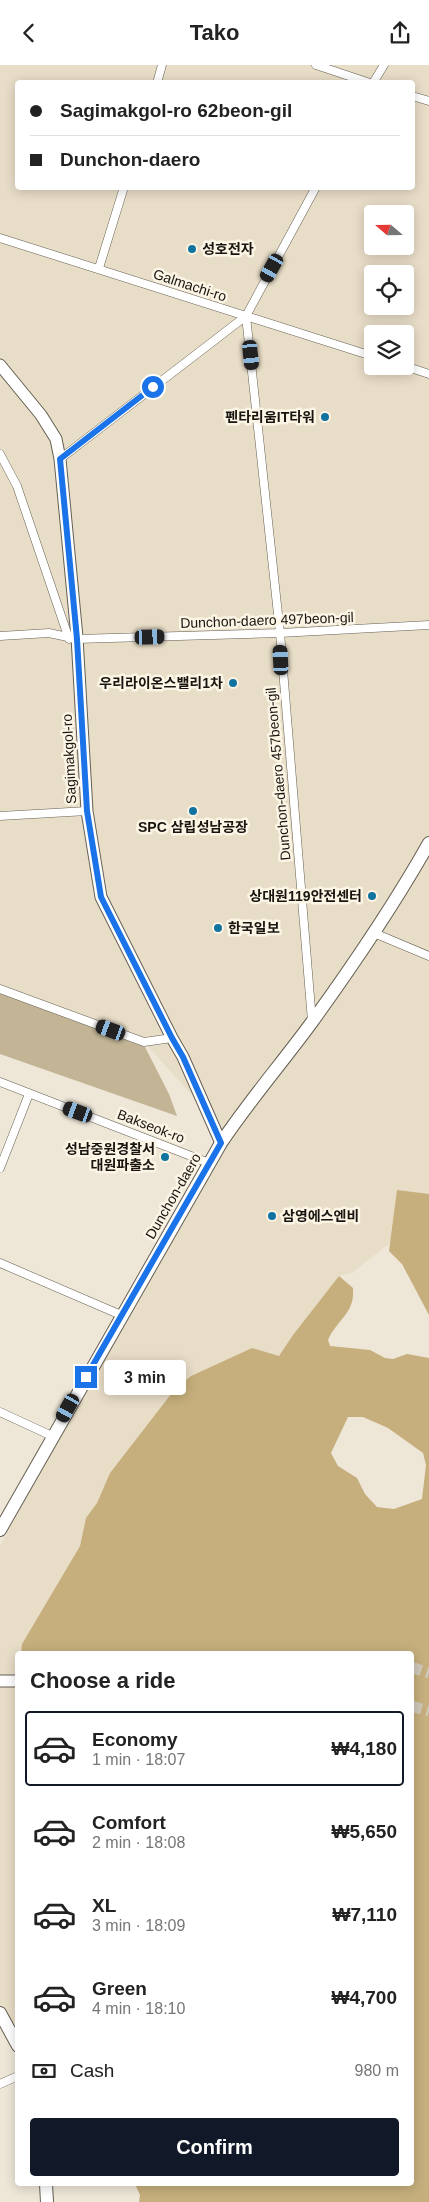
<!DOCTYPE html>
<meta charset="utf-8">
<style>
:root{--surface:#fff;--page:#f6f6f6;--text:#222;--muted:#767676;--line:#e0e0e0;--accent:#111827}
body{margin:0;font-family:Helvetica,"Noto Sans KR",sans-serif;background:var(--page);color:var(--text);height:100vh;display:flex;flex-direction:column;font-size:19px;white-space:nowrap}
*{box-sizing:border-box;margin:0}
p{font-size:16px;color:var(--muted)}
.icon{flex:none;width:28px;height:28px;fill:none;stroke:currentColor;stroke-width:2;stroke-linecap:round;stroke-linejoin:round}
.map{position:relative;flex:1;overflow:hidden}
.side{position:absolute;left:15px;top:1586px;width:399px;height:535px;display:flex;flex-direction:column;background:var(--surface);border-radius:5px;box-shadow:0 2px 12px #0003}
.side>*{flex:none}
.hud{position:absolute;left:15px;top:15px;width:400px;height:110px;border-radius:5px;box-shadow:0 2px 12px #0003;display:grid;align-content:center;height:110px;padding:0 15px;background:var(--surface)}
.needle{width:32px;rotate:290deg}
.controls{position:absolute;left:364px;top:140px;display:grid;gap:10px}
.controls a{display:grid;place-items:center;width:50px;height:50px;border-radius:5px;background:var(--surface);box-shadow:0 2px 12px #0003;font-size:25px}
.end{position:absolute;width:22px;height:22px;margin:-11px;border:6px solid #1a73e8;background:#fff;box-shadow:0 0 0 2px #fff}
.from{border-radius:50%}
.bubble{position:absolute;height:35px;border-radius:5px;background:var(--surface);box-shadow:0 2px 12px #0003;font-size:16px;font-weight:600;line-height:35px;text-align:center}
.car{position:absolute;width:15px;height:30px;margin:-15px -8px;border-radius:6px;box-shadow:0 0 4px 1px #0007;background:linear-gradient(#222 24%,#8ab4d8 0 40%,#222 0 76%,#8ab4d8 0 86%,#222 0)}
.hud b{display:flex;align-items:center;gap:18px;height:48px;font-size:19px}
.hud b+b{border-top:1px solid var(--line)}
.hud i{width:12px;height:12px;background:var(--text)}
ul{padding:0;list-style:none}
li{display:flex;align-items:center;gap:15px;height:75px;margin:0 10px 8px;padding:0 5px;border:2px solid transparent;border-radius:5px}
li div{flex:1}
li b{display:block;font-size:19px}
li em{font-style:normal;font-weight:600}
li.selected{border-color:var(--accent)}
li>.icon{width:45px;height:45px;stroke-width:1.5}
h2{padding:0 15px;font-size:22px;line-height:60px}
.pay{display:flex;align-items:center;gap:12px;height:55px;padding:0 15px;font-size:19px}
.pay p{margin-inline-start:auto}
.primary-button{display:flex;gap:10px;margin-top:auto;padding:10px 15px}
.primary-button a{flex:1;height:58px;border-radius:5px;background:var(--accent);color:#fff;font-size:20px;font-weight:600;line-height:58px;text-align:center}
header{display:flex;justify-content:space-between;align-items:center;height:65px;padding:0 15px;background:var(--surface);font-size:22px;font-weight:600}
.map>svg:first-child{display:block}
.built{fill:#e8ddc7;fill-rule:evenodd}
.green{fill:#c2b495}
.forest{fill:#c6af7d;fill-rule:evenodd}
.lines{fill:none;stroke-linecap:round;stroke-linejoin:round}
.secondary-tunnel{stroke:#cec8ba;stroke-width:11;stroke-dasharray:11 5.5;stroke-linecap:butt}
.street-casing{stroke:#655f52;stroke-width:9}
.secondary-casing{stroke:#655f52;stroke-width:13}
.primary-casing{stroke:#655f52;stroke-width:14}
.street{stroke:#fff;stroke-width:8}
.secondary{stroke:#fff;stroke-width:11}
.primary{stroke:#fff;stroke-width:12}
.route{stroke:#1a73e8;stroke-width:6}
.poi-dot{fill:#1173a0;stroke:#fcf5e5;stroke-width:2}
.labels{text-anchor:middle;stroke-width:5;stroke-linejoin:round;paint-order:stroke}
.poi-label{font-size:14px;font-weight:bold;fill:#181510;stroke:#fcf5e5;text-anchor:end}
.street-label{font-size:14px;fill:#181510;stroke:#fcf5e5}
</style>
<header><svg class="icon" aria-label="back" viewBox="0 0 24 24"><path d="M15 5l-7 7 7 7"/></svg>Tako<svg class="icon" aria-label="share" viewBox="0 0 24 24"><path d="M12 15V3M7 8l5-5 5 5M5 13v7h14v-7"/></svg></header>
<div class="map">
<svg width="429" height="2137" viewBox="0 0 429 2137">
<rect width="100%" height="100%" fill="#eee7d8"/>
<!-- built -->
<path class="built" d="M0,0H429V1147L352,1208L339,1211L279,1292L252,1283L191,1311L175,1325L110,1408L97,1438L86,1453L80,1481L22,1579L21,1589H18L17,1981L0,1947V1481L226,1068L144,977L0,924ZM18,18H412V122H18ZM372,149H405V181H372ZM372,209H405V241H372ZM372,269H405V301H372Z"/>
<!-- green -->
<polygon class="green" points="0,924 49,946 145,982 169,1029 177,1051 0,989"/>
<!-- forest -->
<g class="forest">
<polygon points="397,1125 429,1129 429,1250 402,1199 389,1186"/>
<path d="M339,1211L353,1223C355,1249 337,1254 328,1275L330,1281L370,1285L385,1293L393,1294L407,1289L429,1293V2137H139L140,2130L135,2119H411V1589H304V1586L278,1589H21L22,1579L80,1481L86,1453L97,1438L110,1408L175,1324L191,1311L252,1283L279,1291L293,1270ZM348,1352H363L388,1363L423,1388L426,1400L422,1434L394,1444L377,1442L365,1429L357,1413L338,1401L331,1388Z"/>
</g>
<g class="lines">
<!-- secondary-tunnel -->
<g class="secondary-tunnel">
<polyline points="411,1602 429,1608"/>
<polyline points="411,1641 429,1646"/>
</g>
<defs>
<g id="street">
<polyline points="316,0 370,18"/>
<polyline points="157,18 162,0"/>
<polyline points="373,18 384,0"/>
<polyline points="412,31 429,36"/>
<polyline points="0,173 372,291"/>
<polyline points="99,203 124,122"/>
<polyline points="246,251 280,568 312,956"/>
<polyline points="405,301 429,309"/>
<polyline points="0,389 17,421 69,574"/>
<polyline points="60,394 246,251 316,122"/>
<polyline points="0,571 49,568 77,574 280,568 429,560"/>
<polyline points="0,751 87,746"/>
<polyline points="374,868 429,891"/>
<polyline points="0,924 144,977 172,973"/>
<polyline points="0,1017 209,1098"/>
<polyline points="0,1103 29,1029"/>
<polyline points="0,1198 121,1250"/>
<polyline points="0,1347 52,1371"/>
<polyline points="0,2019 18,2011"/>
</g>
<g id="secondary">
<polyline points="0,300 41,350 56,374 60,394 77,572 87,746 101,832 172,973 183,992 221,1078"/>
<polyline points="0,1616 18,1616"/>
</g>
<g id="primary">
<path d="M0,1465L221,1078C249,1036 282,998 312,957C354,899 394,840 429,778"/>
<polyline points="0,1948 18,1981"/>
<polyline points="46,2119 47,2137"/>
</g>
</defs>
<!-- street casing -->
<use href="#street" class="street-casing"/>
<!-- secondary casing -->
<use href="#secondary" class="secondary-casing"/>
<!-- primary casing -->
<use href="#primary" class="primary-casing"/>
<!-- street -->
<use href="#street" class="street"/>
<!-- secondary -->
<use href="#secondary" class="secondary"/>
<!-- primary -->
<use href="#primary" class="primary"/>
</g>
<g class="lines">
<!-- route -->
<polyline class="route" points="86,1312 221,1078 183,992 172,973 101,832 87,746 77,574 60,394 153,322"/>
</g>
<!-- markers -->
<g class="poi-dot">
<circle cx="192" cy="184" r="5"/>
<circle cx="325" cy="352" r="5"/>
<circle cx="233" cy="618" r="5"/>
<circle cx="193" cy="746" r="5"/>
<circle cx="372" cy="831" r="5"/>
<circle cx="218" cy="863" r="5"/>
<circle cx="165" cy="1092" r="5"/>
<circle cx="272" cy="1151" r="5"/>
</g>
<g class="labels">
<!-- poi labels -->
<g class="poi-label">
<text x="202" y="189" text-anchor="start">성호전자</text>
<text x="315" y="357">펜타리움IT타워</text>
<text x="223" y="623">우리라이온스밸리1차</text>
<text x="193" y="767" text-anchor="middle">SPC 삼립성남공장</text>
<text x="362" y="836">상대원119안전센터</text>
<text x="228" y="868" text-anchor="start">한국일보</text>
<text x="155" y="1089">성남중원경찰서<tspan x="155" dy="16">대원파출소</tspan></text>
<text x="282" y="1156" text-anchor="start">삼영에스엔비</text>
</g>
<!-- street labels -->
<g class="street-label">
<text transform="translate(190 220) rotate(18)" y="5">Galmachi-ro</text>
<text transform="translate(267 555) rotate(-2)" y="5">Dunchon-daero 497beon-gil</text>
<text transform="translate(69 694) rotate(-93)" y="5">Sagimakgol-ro</text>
<text transform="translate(278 709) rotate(-95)" y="5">Dunchon-daero 457beon-gil</text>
<text transform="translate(151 1061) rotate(21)" y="5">Bakseok-ro</text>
<text transform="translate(173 1131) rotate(-60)" y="5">Dunchon-daero</text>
</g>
</g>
</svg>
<div class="controls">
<a><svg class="needle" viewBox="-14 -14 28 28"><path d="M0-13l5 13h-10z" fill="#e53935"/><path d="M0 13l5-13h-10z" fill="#767676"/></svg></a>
<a><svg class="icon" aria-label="locate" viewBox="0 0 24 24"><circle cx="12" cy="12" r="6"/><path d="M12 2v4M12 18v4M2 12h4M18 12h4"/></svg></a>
<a><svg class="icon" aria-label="layers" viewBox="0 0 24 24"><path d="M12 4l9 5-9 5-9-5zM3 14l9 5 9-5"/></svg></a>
</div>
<i class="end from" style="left:153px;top:322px"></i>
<i class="end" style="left:86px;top:1312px"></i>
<div class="bubble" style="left:104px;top:1295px;width:82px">3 min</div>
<i class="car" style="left:272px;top:203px;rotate:209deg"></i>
<i class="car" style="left:251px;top:290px;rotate:174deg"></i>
<i class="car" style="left:150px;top:572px;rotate:88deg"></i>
<i class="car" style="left:281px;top:595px;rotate:357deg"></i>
<i class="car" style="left:111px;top:965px;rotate:290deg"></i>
<i class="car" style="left:78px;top:1047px;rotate:290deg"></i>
<i class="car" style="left:68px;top:1343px;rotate:209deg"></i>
<div class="hud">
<b><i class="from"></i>Sagimakgol-ro 62beon-gil</b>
<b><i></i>Dunchon-daero</b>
</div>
<section class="side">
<h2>Choose a ride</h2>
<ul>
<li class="selected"><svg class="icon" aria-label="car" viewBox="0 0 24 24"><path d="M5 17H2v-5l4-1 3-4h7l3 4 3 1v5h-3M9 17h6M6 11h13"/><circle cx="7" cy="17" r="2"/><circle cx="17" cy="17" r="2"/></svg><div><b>Economy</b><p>1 min · 18:07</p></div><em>₩4,180</em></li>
<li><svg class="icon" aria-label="car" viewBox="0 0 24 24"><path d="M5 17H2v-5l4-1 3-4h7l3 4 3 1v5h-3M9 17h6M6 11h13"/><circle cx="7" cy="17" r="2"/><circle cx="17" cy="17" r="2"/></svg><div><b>Comfort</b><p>2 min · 18:08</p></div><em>₩5,650</em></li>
<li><svg class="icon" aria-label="car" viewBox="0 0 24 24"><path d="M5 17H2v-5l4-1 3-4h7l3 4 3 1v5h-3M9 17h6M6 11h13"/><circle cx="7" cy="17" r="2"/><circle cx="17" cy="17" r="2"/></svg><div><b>XL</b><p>3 min · 18:09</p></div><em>₩7,110</em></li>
<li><svg class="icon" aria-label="car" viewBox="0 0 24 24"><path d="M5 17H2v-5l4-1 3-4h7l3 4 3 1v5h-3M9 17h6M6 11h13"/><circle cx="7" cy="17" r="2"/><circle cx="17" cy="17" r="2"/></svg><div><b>Green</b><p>4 min · 18:10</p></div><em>₩4,700</em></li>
</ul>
<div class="pay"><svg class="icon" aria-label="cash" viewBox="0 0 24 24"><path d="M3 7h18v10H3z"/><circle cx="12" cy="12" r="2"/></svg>Cash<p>980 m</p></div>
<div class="primary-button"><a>Confirm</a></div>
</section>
</div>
